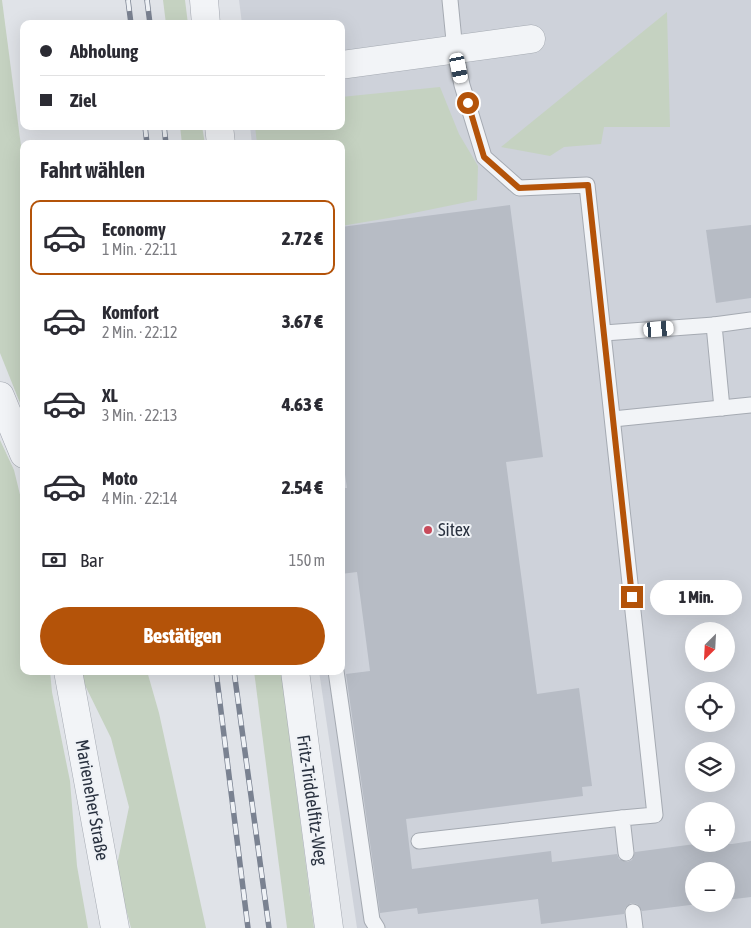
<!DOCTYPE html>
<html lang="de">
<meta charset="utf-8">
<style>
:root{--surface:#fff;--page:#f7f7f7;--text:#2b2b33;--muted:#7c7c81;--line:#e1e1e2;--accent:#b45309}
body{margin:0;font-family:"Asap Condensed",sans-serif;background:var(--page);color:var(--text);height:100vh;display:flex;flex-direction:column;font-size:19px;white-space:nowrap}
*{box-sizing:border-box;margin:0}
p{font-size:16px;color:var(--muted)}
.icon{flex:none;width:28px;height:28px;fill:none;stroke:currentColor;stroke-width:2;stroke-linecap:round;stroke-linejoin:round}
.map{position:relative;flex:1;overflow:hidden}
.details{position:absolute;left:20px;top:140px;width:325px;height:535px;display:flex;flex-direction:column;background:var(--surface);border-radius:10px;box-shadow:0 5px 20px #0002}
.details>*{flex:none}
.banner{position:absolute;left:20px;top:20px;width:325px;height:110px;border-radius:10px;box-shadow:0 5px 20px #0002;display:grid;align-content:center;height:110px;padding:0 20px;background:var(--surface)}
.needle{width:32px;rotate:204deg}
.tools{position:absolute;left:685px;top:622px;display:grid;gap:10px}
.tools a{display:grid;place-items:center;width:50px;height:50px;border-radius:50%;background:var(--surface);box-shadow:0 5px 20px #0002;font-size:25px}
.end{position:absolute;width:22px;height:22px;margin:-11px;border:6px solid #b45309;background:#fff;box-shadow:0 0 0 2px #fff}
.from{border-radius:50%}
.bubble{position:absolute;height:35px;border-radius:18px;background:var(--surface);box-shadow:0 5px 20px #0002;font-size:16px;font-weight:800;line-height:35px;text-align:center}
.car{position:absolute;width:15px;height:30px;margin:-15px -8px;border-radius:6px;box-shadow:0 0 4px 1px #0007;background:linear-gradient(#fff 24%,#345 0 40%,#fff 0 76%,#345 0 86%,#fff 0)}
.banner b{display:flex;align-items:center;gap:18px;height:48px;font-size:19px}
.banner b+b{border-top:1px solid var(--line)}
.banner i{width:12px;height:12px;background:var(--text)}
ul{padding:0;list-style:none}
li{display:flex;align-items:center;gap:15px;height:75px;margin:0 10px 8px;padding:0 10px;border:2px solid transparent;border-radius:10px}
li div{flex:1}
li b{display:block;font-size:19px}
li em{font-style:normal;font-weight:800}
li.active{border-color:var(--accent)}
li>.icon{width:45px;height:45px;stroke-width:1.5}
h2{padding:0 20px;font-size:22px;line-height:60px}
.pay{display:flex;align-items:center;gap:12px;height:55px;padding:0 20px;font-size:19px}
.pay p{margin-inline-start:auto}
.button{display:flex;gap:10px;margin-top:auto;padding:10px 20px}
.button a{flex:1;height:58px;border-radius:30px;background:var(--accent);color:#fff;font-size:20px;font-weight:800;line-height:58px;text-align:center}
.map>svg:first-child{display:block}
.built{fill:#ced2da;fill-rule:evenodd}
.green{fill:#c5d2c1}
.building{fill:#b7bcc5}
.lines{fill:none;stroke-linecap:round;stroke-linejoin:round}
.service-casing{stroke:#a5aab2;stroke-width:17}
.minor-casing{stroke:#a5aab2;stroke-width:29}
.tertiary-casing{stroke:#a5aab2;stroke-width:29}
.service{stroke:#f2f4f7;stroke-width:15}
.minor{stroke:#f2f4f7;stroke-width:28}
.tertiary{stroke:#f2f4f7;stroke-width:28}
.rail-casing{stroke:#7a8291;stroke-width:5.5}
.rail{stroke:#eff2f6;stroke-width:4;stroke-dasharray:11;stroke-linecap:butt}
.route{stroke:#b45309;stroke-width:6}
.poi-dot{fill:#c84a5b;stroke:#eff2f6;stroke-width:2}
.labels{text-anchor:middle;stroke-width:4;stroke-linejoin:round;paint-order:stroke}
.poi-label{font-size:18px;fill:#29313f;stroke:#eff2f6;text-anchor:start}
.street-label{font-size:18px;fill:#29313f;stroke:#eff2f6}
</style>
<div class="map">
<svg width="751" height="928" viewBox="0 0 751 928">
<rect width="100%" height="100%" fill="#e0e3e8"/>
<!-- built -->
<path class="built" d="M239,0H751V928H357L319,671H341V144H252L250,126H341V24H242ZM694,631H726V664H694ZM694,691H726V724H694ZM694,751H726V784H694ZM694,811H726V844H694ZM694,871H726V904H694Z"/>
<!-- green -->
<g class="green">
<polygon points="0,0 2,0 24,169 24,413 0,353"/>
<polygon points="163,0 185,0 188,24 166,24"/>
<polygon points="667,12 670,127 604,127 601,144 564,147 550,156 501,147"/>
<polygon points="440,87 459,134 478,166 477,200 389,218 341,226 341,144 257,144 255,126 341,126 341,97"/>
<polygon points="180,126 202,126 205,144 182,144"/>
<polygon points="0,440 14,470 24,511 24,671 50,671 52,692 70,781 77,866 88,928 0,928"/>
<polygon points="78,671 147,671 159,713 206,928 131,928 116,870 129,807 111,738"/>
<polygon points="254,671 281,671 314,928 287,928"/>
</g>
<!-- building -->
<g class="building">
<polygon points="510,205 543,457 506,462 537,694 579,688 592,786 582,787 583,796 406,819 412,869 551,851 552,862 617,854 619,859 627,862 632,860 635,852 695,844 732,844 751,841 751,897 726,900 726,871 694,871 694,904 698,904 642,911 637,904 631,903 625,908 624,914 541,924 538,899 418,914 417,908 380,913 346,674 370,671 357,572 341,574 341,488 347,488 341,448 341,227"/>
<polygon points="751,225 751,298 716,303 706,230"/>
</g>
<g class="lines">
<defs>
<g id="service">
<polyline points="450,0 455,51 462,85 484,157 519,188 587,185 655,815 622,818 626,853"/>
<polyline points="604,333 714,325"/>
<polyline points="722,408 714,325 751,320"/>
<polyline points="613,419 751,405"/>
<polyline points="336,671 372,920 377,928"/>
<polyline points="419,841 622,818"/>
<polyline points="633,912 635,928"/>
</g>
<g id="minor">
<polyline points="341,65 531,39"/>
<polyline points="0,396 24,454"/>
<polyline points="68,671 115,928"/>
</g>
<g id="tertiary">
<polyline points="204,0 206,24"/>
<polyline points="219,126 221,144"/>
<polyline points="295,671 329,928"/>
</g>
</defs>
<!-- service casing -->
<use href="#service" class="service-casing"/>
<!-- minor casing -->
<use href="#minor" class="minor-casing"/>
<!-- tertiary casing -->
<use href="#tertiary" class="tertiary-casing"/>
<!-- service -->
<use href="#service" class="service"/>
<!-- minor -->
<use href="#minor" class="minor"/>
<!-- tertiary -->
<use href="#tertiary" class="tertiary"/>
<defs>
<g id="rail">
<polyline points="128,0 131,24"/>
<polyline points="147,0 150,24"/>
<polyline points="145,126 147,144"/>
<polyline points="164,126 166,144"/>
<polyline points="216,671 248,928"/>
<polyline points="234,671 269,928"/>
</g>
</defs>
<!-- rail casing -->
<use href="#rail" class="rail-casing"/>
<!-- rail -->
<use href="#rail" class="rail"/>
</g>
<g class="lines">
<!-- route -->
<polyline class="route" points="468,103 484,157 519,188 588,185 632,597"/>
</g>
<!-- markers -->
<circle class="poi-dot" cx="428" cy="530" r="5"/>
<g class="labels">
<!-- poi labels -->
<g class="poi-label">
<text x="438" y="536">Sitex</text>
</g>
<!-- street labels -->
<g class="street-label">
<text transform="translate(92 800) rotate(80)" y="6">Marieneher Straße</text>
<text transform="translate(312 800) rotate(82)" y="6">Fritz-Triddelfitz-Weg</text>
</g>
</g>
</svg>
<div class="tools">
<a><svg class="needle" viewBox="-14 -14 28 28"><path d="M0-13l5 13h-10z" fill="#e53935"/><path d="M0 13l5-13h-10z" fill="#7c7c81"/></svg></a>
<a><svg class="icon" aria-label="locate" viewBox="0 0 24 24"><circle cx="12" cy="12" r="6"/><path d="M12 2v4M12 18v4M2 12h4M18 12h4"/></svg></a>
<a><svg class="icon" aria-label="layers" viewBox="0 0 24 24"><path d="M12 4l9 5-9 5-9-5zM3 14l9 5 9-5"/></svg></a>
<a>+</a>
<a>−</a>
</div>
<i class="end from" style="left:468px;top:103px"></i>
<i class="end" style="left:632px;top:597px"></i>
<div class="bubble" style="left:650px;top:580px;width:92px">1 Min.</div>
<i class="car" style="left:459px;top:68px;rotate:169deg"></i>
<i class="car" style="left:659px;top:329px;rotate:85deg"></i>
<div class="banner">
<b><i class="from"></i>Abholung</b>
<b><i></i>Ziel</b>
</div>
<section class="details">
<h2>Fahrt wählen</h2>
<ul>
<li class="active"><svg class="icon" aria-label="car" viewBox="0 0 24 24"><path d="M5 17H2v-5l4-1 3-4h7l3 4 3 1v5h-3M9 17h6M6 11h13"/><circle cx="7" cy="17" r="2"/><circle cx="17" cy="17" r="2"/></svg><div><b>Economy</b><p>1 Min. · 22:11</p></div><em>2.72 €</em></li>
<li><svg class="icon" aria-label="car" viewBox="0 0 24 24"><path d="M5 17H2v-5l4-1 3-4h7l3 4 3 1v5h-3M9 17h6M6 11h13"/><circle cx="7" cy="17" r="2"/><circle cx="17" cy="17" r="2"/></svg><div><b>Komfort</b><p>2 Min. · 22:12</p></div><em>3.67 €</em></li>
<li><svg class="icon" aria-label="car" viewBox="0 0 24 24"><path d="M5 17H2v-5l4-1 3-4h7l3 4 3 1v5h-3M9 17h6M6 11h13"/><circle cx="7" cy="17" r="2"/><circle cx="17" cy="17" r="2"/></svg><div><b>XL</b><p>3 Min. · 22:13</p></div><em>4.63 €</em></li>
<li><svg class="icon" aria-label="car" viewBox="0 0 24 24"><path d="M5 17H2v-5l4-1 3-4h7l3 4 3 1v5h-3M9 17h6M6 11h13"/><circle cx="7" cy="17" r="2"/><circle cx="17" cy="17" r="2"/></svg><div><b>Moto</b><p>4 Min. · 22:14</p></div><em>2.54 €</em></li>
</ul>
<div class="pay"><svg class="icon" aria-label="cash" viewBox="0 0 24 24"><path d="M3 7h18v10H3z"/><circle cx="12" cy="12" r="2"/></svg>Bar<p>150 m</p></div>
<div class="button"><a>Bestätigen</a></div>
</section>
</div>
